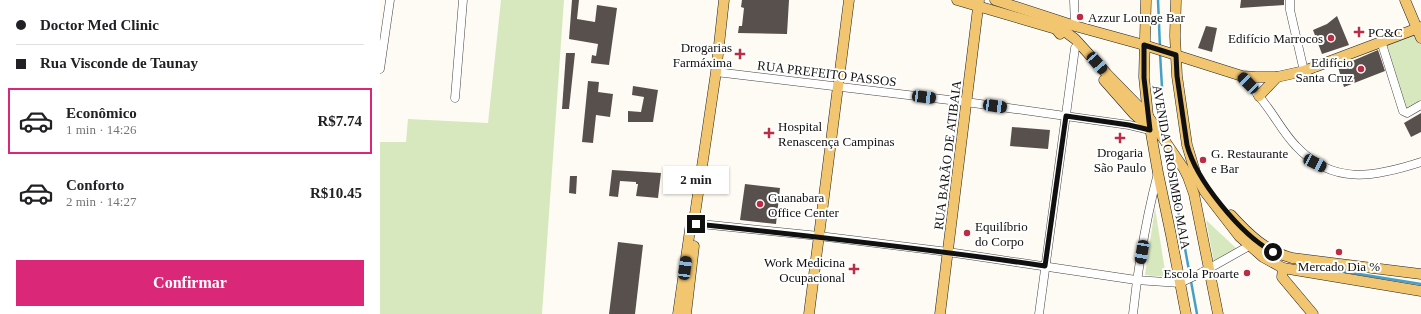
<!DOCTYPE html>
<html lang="pt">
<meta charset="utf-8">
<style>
:root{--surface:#fff;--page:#f2f2f2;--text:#202124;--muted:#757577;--line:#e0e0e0;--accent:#db2777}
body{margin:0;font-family:Georgia,serif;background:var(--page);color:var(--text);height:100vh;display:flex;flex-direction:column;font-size:15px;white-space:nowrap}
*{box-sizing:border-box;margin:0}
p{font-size:13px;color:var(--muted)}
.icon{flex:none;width:22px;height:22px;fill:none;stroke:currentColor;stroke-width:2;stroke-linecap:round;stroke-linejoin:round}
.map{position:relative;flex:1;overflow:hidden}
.drawer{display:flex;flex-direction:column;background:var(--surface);width:380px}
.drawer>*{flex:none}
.banner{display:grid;align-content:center;height:88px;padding:0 16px;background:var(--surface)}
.end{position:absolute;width:18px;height:18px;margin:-9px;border:5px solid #101010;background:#fff;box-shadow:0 0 0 2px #fff}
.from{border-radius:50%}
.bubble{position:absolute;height:28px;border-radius:0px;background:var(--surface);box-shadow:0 1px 3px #0004;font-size:13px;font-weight:700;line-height:28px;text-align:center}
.car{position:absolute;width:12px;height:24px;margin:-12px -6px;border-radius:5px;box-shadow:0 0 3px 1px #0007;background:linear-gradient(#222 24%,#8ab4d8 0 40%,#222 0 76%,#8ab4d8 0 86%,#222 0)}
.banner b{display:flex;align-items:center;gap:14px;height:38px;font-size:15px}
.banner b+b{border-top:1px solid var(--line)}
.banner i{width:10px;height:10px;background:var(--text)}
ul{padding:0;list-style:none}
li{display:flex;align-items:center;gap:12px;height:66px;margin:0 8px 6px;padding:0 8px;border:2px solid transparent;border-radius:0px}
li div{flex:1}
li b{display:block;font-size:15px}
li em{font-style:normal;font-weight:700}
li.current{border-color:var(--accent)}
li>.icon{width:36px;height:36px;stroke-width:1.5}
.button{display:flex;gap:8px;margin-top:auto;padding:8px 16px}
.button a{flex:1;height:46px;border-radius:0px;background:var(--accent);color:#fff;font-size:16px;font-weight:700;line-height:46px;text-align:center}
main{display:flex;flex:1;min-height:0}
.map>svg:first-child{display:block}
.green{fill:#d8e8be}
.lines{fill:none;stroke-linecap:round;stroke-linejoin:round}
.stream{stroke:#44a0c8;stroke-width:2.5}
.building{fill:#58504d}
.minor-casing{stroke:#434343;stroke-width:9}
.major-casing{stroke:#212121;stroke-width:11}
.minor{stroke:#fff;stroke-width:8}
.major{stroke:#f2c670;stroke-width:10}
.route{stroke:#101010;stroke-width:5}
.poi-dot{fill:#bb2d42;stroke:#fff;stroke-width:1.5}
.labels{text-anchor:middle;stroke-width:4;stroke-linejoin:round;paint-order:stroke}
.poi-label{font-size:13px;fill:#101010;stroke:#fff;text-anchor:start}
.street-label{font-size:13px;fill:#101010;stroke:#fff}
</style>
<main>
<section class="drawer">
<div class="banner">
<b><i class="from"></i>Doctor Med Clinic</b>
<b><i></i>Rua Visconde de Taunay</b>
</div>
<ul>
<li class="current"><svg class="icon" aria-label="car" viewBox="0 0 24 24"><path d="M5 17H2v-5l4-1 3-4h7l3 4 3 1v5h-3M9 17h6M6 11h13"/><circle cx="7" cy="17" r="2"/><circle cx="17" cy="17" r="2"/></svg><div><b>Econômico</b><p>1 min · 14:26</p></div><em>R$7.74</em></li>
<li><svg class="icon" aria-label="car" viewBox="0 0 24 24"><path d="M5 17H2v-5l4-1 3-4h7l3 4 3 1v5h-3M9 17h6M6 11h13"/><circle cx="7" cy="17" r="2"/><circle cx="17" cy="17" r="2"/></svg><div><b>Conforto</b><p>2 min · 14:27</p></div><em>R$10.45</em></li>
</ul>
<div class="button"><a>Confirmar</a></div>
</section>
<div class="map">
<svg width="1041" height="314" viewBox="0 0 1041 314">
<rect width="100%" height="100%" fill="#fefbf4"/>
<!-- green -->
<g class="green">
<polygon points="121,0 184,0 162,314 0,314 0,142 26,142 28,119 108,123"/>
<polygon points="1037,28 1041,38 1041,105 1023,115 1000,42"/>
<polygon points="775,208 786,277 765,275"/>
<polygon points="826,220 857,249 834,262"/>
</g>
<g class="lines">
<!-- stream -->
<g class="stream">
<polyline points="778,0 780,48"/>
<polyline points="780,53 784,122"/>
<polyline points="793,183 817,314"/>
<polyline points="930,266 1041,284"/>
</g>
</g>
<!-- building -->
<g class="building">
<polygon points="192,0 199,0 197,19 215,22 217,5 237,8 229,65 211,63 212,55 216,56 218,44 189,39"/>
<polygon points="362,0 409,0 407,34 358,33 359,26 362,26 364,8 361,7"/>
<polygon points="861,0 904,0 904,5 860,8"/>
<polygon points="957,16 969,45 942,54 933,30 947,24"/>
<polygon points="826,26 837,28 832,52 818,48"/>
<polygon points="998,50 1005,71 964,87 958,67"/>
<polygon points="186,53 195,53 189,109 182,109"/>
<polygon points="208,81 219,82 218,92 233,94 230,117 216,115 213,143 202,142"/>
<polygon points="253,86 278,90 273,122 248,122 248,111 261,112 264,97 252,95"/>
<polygon points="1041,113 1041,132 1031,137 1024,123"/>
<polygon points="632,127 670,130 668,149 630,146"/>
<polygon points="232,170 281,173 278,198 256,196 258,184 256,184 256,182 240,181 238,197 229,196"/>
<polygon points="190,176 197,176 196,194 189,193"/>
<polygon points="365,184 400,188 396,224 360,220"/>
<polygon points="238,242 263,245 255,314 229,314"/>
</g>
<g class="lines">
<defs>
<g id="minor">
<polyline points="694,0 695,26"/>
<polyline points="910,0 910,10 924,71"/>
<polyline points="1001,41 1023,111 1027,113 1041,105"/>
<polyline points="0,69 10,0"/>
<polyline points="336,72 586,102 749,125 770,130"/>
<path d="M862,76C870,85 878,94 885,104C896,118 904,134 916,146C953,186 995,177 1041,162"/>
<polyline points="75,98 83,0"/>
<polyline points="311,223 439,236 568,252 756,280 800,283 821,273 869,246"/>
<polyline points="659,314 695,48"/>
<path d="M753,314C758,267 766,219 778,173"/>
</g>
<g id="major">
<polyline points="577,0 676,29 680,34"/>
<polyline points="615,0 695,26 764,45 862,76 876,77 897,77 924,71 1041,27"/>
<polyline points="766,0 764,77 768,116 778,173 791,235 806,314"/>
<polyline points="796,0 795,36 797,76 807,145 816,175 825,192 859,236 883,257 903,268 1041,291"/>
<polyline points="1025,0 1041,38"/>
<polyline points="676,29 687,33 695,39 727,74 768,116 804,169 808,177 814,194 838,314"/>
<polyline points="724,80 754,114 770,128"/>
<polyline points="879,96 897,77"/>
<path d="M851,215C869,235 886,251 912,258L1041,274"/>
<polyline points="903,268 902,277 933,314"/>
<polyline points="298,314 311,223 315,214 336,72 344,0"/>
<polyline points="306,314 314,246"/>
<polyline points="429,314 469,0"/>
<polyline points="560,314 599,0"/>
</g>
</defs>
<!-- minor casing -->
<use href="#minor" class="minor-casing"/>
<!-- major casing -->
<use href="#major" class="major-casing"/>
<!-- minor -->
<use href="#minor" class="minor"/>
<!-- major -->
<use href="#major" class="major"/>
</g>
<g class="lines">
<!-- route -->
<path class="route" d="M316,224C433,236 549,249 665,266L686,116L749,125L770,130L764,78V45L796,55L797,76L807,145C816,180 861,235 893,252"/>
</g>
<!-- markers -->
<g class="poi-dot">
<circle cx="700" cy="17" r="4"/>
<path d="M977 26h4v4h4v4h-4v4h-4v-4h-4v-4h4z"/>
<circle cx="951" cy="38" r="4"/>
<path d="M358 48h4v4h4v4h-4v4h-4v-4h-4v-4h4z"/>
<circle cx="981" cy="69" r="4"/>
<path d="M387 127h4v4h4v4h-4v4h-4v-4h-4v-4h4z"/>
<path d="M738 132h4v4h4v4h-4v4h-4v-4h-4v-4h4z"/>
<circle cx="823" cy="160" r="4"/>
<circle cx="380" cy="204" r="4"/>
<circle cx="587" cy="233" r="4"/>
<circle cx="959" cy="252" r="4"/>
<path d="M472 263h4v4h4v4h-4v4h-4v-4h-4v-4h4z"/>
<circle cx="867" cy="273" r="4"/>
</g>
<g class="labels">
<!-- poi labels -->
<g class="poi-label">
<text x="708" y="22">Azzur Lounge Bar</text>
<text x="988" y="37">PC&amp;C</text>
<text x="943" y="43" text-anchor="end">Edifício Marrocos</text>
<text x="352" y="52" text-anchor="end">Drogarias<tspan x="352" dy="15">Farmáxima</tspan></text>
<text x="973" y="67" text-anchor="end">Edifício<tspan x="973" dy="15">Santa Cruz</tspan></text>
<text x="398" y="131">Hospital<tspan x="398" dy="15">Renascença Campinas</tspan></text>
<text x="740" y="157" text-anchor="middle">Drogaria<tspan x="740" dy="15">São Paulo</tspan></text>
<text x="831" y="158">G. Restaurante<tspan x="831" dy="15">e Bar</tspan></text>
<text x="388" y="202">Guanabara<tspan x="388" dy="15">Office Center</tspan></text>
<text x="595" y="231">Equilíbrio<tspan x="595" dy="15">do Corpo</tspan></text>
<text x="465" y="267" text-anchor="end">Work Medicina<tspan x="465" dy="15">Ocupacional</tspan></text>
<text x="959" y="271" text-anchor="middle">Mercado Dia %</text>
<text x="859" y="278" text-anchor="end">Escola Proarte</text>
</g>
<!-- street labels -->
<g class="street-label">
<text transform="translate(447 73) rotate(7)" y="5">RUA PREFEITO PASSOS</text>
<text transform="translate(567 155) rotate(-83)" y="5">RUA BARÃO DE ATIBAIA</text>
<text transform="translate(792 167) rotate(80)" y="5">AVENIDA OROSIMBO MAIA</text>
</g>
</g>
</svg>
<i class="end from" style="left:893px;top:252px"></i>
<i class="end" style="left:316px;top:224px"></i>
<div class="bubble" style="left:283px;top:166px;width:66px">2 min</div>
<i class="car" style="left:717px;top:63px;rotate:139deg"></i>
<i class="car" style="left:868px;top:83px;rotate:316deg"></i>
<i class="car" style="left:544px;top:97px;rotate:97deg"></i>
<i class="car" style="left:615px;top:106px;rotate:98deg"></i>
<i class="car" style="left:935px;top:163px;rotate:116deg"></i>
<i class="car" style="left:762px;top:252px;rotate:190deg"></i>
<i class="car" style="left:305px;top:268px;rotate:7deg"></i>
</div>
</main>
